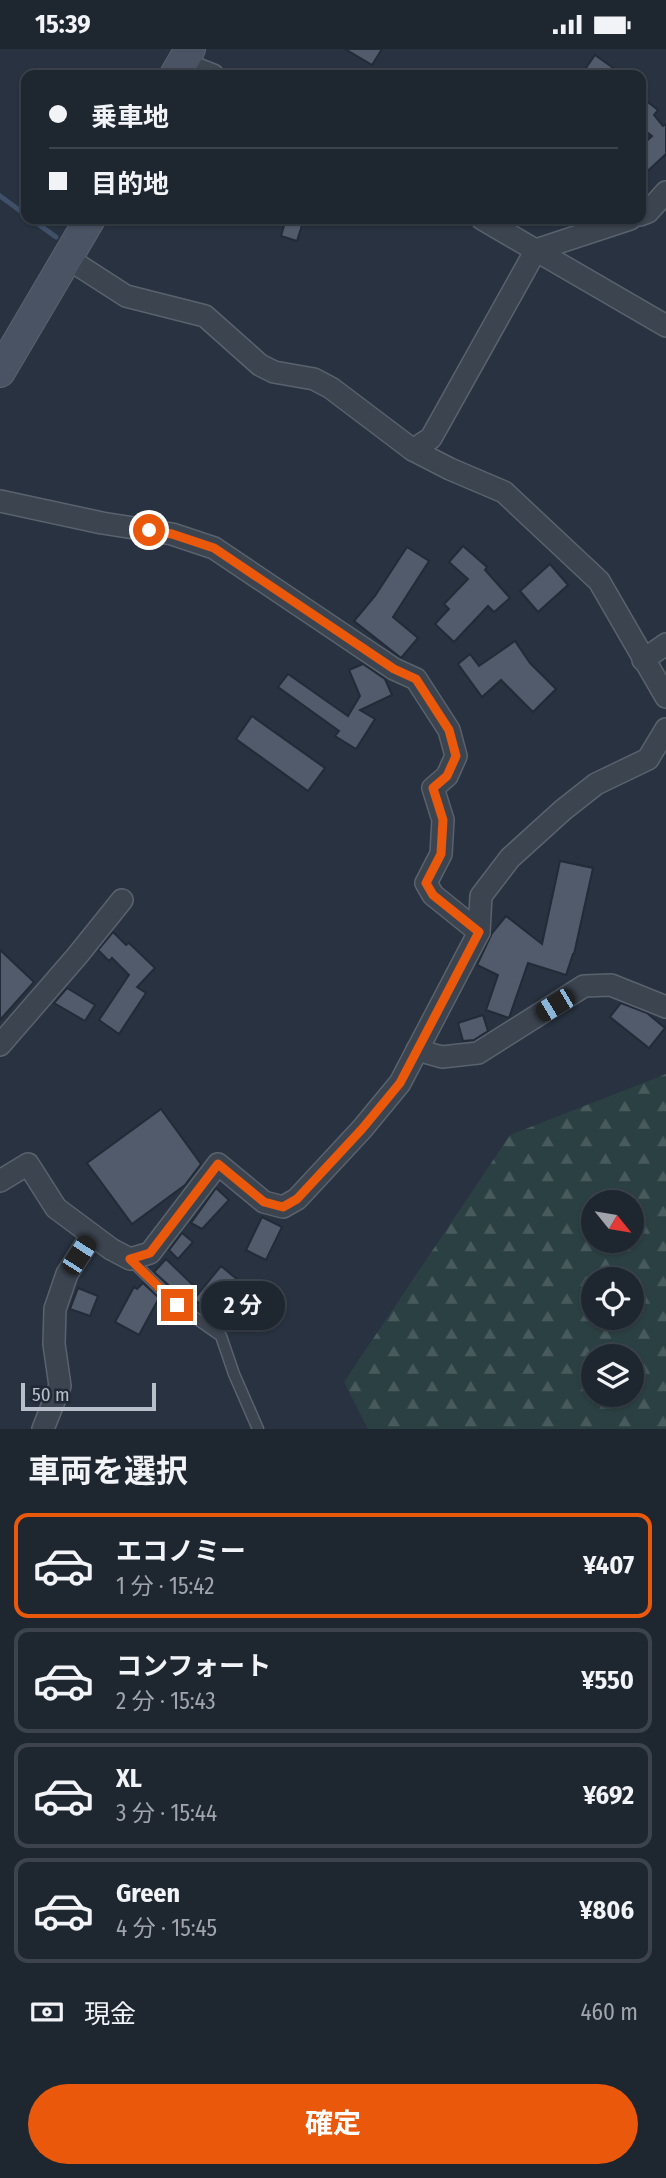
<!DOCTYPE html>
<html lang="ja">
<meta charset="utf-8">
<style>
:root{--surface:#1e2630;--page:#262e38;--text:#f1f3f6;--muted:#a1a5ab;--line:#3c434c;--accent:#ea580c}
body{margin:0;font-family:"Fira Sans Condensed","Noto Sans JP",sans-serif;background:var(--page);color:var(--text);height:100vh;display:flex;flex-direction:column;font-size:26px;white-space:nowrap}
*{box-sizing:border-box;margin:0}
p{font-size:23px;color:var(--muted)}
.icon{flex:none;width:38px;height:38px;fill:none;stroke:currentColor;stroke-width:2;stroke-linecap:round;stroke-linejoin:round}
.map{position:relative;height:1380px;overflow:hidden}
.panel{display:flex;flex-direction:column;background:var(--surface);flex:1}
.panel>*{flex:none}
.guide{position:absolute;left:21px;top:21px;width:625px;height:154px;border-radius:14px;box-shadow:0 2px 5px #0004,0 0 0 2px var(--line);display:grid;align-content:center;height:154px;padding:0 28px;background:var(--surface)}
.needle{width:46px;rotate:120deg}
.buttons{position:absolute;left:581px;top:1141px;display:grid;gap:14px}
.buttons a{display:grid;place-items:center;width:63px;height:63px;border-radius:50%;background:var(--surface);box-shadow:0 2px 5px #0004,0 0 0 2px var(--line);font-size:35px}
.scale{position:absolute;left:21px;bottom:18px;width:135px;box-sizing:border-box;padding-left:7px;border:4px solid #b8bfca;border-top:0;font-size:19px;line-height:24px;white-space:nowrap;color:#b8bfca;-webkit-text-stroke:5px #202935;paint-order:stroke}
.end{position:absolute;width:32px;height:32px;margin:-16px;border:9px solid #ea580c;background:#fff;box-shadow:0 0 0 4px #fff}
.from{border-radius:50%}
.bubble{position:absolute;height:49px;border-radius:24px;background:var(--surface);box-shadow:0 2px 5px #0004,0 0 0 2px var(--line);font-size:23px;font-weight:700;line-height:49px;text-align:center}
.car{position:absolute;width:21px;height:42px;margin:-21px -10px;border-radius:9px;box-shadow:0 0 5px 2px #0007;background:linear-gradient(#222 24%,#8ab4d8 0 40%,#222 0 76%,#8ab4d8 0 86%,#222 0)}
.guide b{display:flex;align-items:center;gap:24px;height:66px;font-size:26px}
.guide b+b{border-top:2px solid var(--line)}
.guide i{width:18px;height:18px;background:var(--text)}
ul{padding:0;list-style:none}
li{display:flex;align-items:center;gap:21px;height:105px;margin:0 14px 10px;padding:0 14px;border:4px solid var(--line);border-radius:14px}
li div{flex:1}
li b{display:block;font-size:26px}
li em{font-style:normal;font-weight:700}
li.on{border-color:var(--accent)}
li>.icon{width:63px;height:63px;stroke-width:1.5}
h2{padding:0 28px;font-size:32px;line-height:84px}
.pay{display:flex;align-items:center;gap:18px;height:77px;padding:0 28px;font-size:26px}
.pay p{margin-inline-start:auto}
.action{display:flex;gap:14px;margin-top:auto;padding:14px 28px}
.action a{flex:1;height:80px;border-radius:42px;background:var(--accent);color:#fff;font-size:28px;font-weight:700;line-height:80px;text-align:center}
.status{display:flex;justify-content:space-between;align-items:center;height:49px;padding:0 35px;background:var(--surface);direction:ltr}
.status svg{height:19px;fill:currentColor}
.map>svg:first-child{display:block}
.forest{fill:url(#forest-firs);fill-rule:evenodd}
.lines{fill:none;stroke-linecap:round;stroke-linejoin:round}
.stream{stroke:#3f5068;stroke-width:5}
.building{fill:#515b6b;stroke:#222b37;stroke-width:2}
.lane-casing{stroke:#59626d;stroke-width:13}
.street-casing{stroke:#59626d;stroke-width:24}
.secondary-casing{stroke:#59626d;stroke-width:32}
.lane{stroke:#3c4450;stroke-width:10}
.street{stroke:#3c4450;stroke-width:21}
.secondary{stroke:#4a5363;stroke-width:30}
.route{stroke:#ea580c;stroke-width:9}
</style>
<div class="status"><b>15:39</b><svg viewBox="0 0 49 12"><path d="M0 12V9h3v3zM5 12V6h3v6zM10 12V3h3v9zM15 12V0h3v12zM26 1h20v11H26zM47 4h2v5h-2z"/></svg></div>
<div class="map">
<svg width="666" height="1380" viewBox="0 0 666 1380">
<defs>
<pattern id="forest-firs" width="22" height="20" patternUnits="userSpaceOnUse" patternTransform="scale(1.75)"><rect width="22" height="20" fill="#2b4042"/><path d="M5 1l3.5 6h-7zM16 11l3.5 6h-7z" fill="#485a5c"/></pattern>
</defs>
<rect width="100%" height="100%" fill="#283240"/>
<!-- forest -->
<path class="forest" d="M666,1025V1380H368L344,1333L510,1086ZM593,1153H632V1192H593ZM593,1230H632V1269H593ZM593,1307H632V1346H593Z"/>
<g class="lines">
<!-- stream -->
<g class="stream">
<polyline points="0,147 26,166"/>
<polyline points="31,170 56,188"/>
</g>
</g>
<!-- building -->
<g class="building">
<polygon points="345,0 382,0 372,16"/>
<polygon points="595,6 623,26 581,26"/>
<polygon points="640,47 658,61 654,66 663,77 666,75 666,105 640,129 640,98 652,87 643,80 640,83"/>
<polygon points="286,170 304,170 297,192 281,187"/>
<polygon points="463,497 487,518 485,521 510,549 494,563 488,557 454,593 435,575 449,560 444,555 468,530 449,513"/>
<polygon points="407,498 429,512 393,568 418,589 401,609 354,572 375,547"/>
<polygon points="550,515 568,536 538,563 520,542"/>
<polygon points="515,592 530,614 556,640 533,663 501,631 482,648 458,615 470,605 479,617"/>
<polygon points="363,615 385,630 392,646 360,661 375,670 356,700 335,687 339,682 278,638 288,625 348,667 360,647 349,621"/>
<polygon points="252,667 325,719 308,742 236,690"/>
<polygon points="560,812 593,819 574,905 573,905 566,926 528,914 509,969 486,961 498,926 477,916 492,884 506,867 542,895"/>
<polygon points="113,883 126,896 129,894 155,919 137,938 146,944 119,985 99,971 129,926 112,909 109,912 98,901"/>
<polygon points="0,901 34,933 0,971"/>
<polygon points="67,939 95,956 85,972 54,954"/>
<polygon points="621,954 647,964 665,979 649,999 610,968"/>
<polygon points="483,966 488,982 474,991 463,992 458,974"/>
<polygon points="161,1060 201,1115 185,1136 132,1175 87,1114"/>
<polygon points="216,1139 229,1151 202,1180 191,1174"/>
<polygon points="262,1168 282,1178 266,1211 246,1201"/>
<polygon points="182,1184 193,1193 178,1210 169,1201"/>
<polygon points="166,1210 197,1240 186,1252 154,1223"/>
<polygon points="221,1217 244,1236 217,1269 194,1250"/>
<polygon points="143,1234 159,1249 139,1286 115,1273 134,1238 137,1240"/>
<polygon points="78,1239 98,1247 90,1267 70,1260"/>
</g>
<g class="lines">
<defs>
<polyline id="lane" points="130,1210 177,1256 221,1287 234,1325 258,1380"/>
<g id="street">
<polyline points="182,14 213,26"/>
<polyline points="640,166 648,163 666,143"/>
<polyline points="482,170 666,277"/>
<polyline points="67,209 126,247 205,267 260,316 274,323 314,330 331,339 413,401 450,420 504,443 599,532 666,648"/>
<polyline points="413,401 431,389 536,201 630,170"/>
<polyline points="0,452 102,474 172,485 214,499 394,620 416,630 449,681 456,707 447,727 433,739 443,771 441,805 426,834 433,846 479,883"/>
<polyline points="643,611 666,595"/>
<polyline points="0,996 77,907 122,851"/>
<polyline points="417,1001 442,1008 478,1004 584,937 611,936 666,958"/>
<polyline points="0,1132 28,1115 56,1159 111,1200 130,1210 150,1204 218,1115 264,1153 283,1158 297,1150 362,1080 400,1034 479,883 481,847 510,809 563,761 596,735 648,710 666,680"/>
<polyline points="43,1380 60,1337 54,1295 55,1260 67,1225 92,1186"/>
</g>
<g id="secondary">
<polyline points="175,26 190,0"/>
<polyline points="0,323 90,170"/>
</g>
</defs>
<!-- lane casing -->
<use href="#lane" class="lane-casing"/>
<!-- street casing -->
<use href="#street" class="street-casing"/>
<!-- secondary casing -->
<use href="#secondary" class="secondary-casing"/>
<!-- lane -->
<use href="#lane" class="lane"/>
<!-- street -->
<use href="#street" class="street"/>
<!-- secondary -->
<use href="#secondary" class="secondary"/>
</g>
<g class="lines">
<!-- route -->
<polyline class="route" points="149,481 172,485 214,499 394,620 416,630 449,681 456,707 447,727 433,739 443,771 441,805 426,834 433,846 479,883 400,1034 362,1080 297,1150 283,1158 264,1153 218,1115 150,1204 130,1210 177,1256"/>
</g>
</svg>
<div class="buttons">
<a><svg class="needle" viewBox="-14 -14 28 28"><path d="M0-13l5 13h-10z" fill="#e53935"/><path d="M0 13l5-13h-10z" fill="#a1a5ab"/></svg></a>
<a><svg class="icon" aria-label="locate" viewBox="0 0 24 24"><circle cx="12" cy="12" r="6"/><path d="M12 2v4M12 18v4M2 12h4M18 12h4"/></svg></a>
<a><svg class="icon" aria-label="layers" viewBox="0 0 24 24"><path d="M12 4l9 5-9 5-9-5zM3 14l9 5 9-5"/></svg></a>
</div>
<div class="scale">50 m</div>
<i class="end from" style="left:149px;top:481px"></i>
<i class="end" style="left:177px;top:1256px"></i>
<div class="bubble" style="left:201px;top:1232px;width:84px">2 分</div>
<i class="car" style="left:555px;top:956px;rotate:239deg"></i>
<i class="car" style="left:79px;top:1206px;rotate:33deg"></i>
<div class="guide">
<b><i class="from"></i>乗車地</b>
<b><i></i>目的地</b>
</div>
</div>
<section class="panel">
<h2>車両を選択</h2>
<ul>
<li class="on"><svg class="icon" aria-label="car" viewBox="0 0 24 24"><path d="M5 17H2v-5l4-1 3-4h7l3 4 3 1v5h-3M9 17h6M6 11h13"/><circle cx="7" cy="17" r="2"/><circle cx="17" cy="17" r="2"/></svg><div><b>エコノミー</b><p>1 分 · 15:42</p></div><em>¥407</em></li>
<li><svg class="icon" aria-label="car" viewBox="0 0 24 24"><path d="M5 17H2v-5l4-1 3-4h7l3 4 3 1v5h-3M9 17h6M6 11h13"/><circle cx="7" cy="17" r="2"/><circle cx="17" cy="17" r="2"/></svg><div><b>コンフォート</b><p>2 分 · 15:43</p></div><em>¥550</em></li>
<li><svg class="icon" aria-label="car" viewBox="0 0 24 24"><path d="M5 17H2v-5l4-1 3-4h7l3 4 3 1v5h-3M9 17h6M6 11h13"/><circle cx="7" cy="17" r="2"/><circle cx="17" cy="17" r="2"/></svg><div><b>XL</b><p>3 分 · 15:44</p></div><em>¥692</em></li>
<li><svg class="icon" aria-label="car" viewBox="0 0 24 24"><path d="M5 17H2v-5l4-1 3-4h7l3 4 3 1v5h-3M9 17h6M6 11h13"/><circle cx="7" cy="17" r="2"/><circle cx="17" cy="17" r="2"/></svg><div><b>Green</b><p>4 分 · 15:45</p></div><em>¥806</em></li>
</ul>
<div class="pay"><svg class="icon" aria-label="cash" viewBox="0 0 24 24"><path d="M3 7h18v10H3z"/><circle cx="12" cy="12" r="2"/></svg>現金<p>460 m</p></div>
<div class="action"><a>確定</a></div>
</section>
